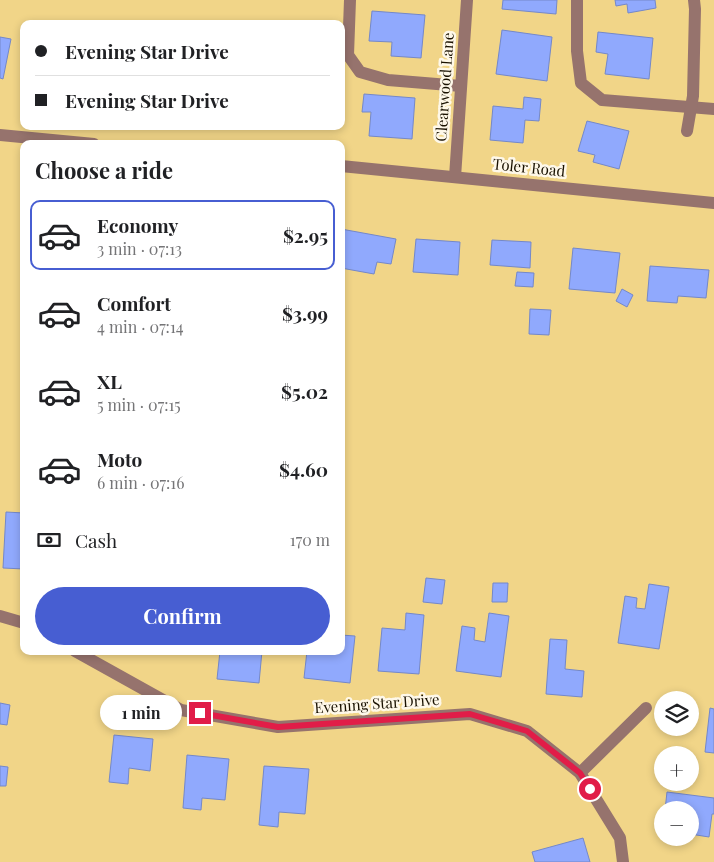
<!DOCTYPE html>
<meta charset="utf-8">
<style>
:root{--surface:#fff;--page:#f6f6f6;--text:#202124;--muted:#757577;--line:#e0e0e0;--accent:#475ed2}
body{margin:0;font-family:"Playfair Display",serif;background:var(--page);color:var(--text);height:100vh;display:flex;flex-direction:column;font-size:19px;white-space:nowrap}
*{box-sizing:border-box;margin:0}
p{font-size:16px;color:var(--muted)}
.icon{flex:none;width:28px;height:28px;fill:none;stroke:currentColor;stroke-width:2;stroke-linecap:round;stroke-linejoin:round}
.map{position:relative;flex:1;overflow:hidden}
.panel{position:absolute;left:20px;top:140px;width:325px;height:515px;display:flex;flex-direction:column;background:var(--surface);border-radius:10px;box-shadow:0 2px 8px #0003}
.panel>*{flex:none}
.hud{position:absolute;left:20px;top:20px;width:325px;height:110px;border-radius:10px;box-shadow:0 2px 8px #0003;display:grid;align-content:center;height:110px;padding:0 15px;background:var(--surface)}
.tools{position:absolute;left:654px;top:691px;display:grid;gap:10px}
.tools a{display:grid;place-items:center;width:45px;height:45px;border-radius:50%;background:var(--surface);box-shadow:0 2px 8px #0003;font-size:25px}
.end{position:absolute;width:22px;height:22px;margin:-11px;border:6px solid #e11d48;background:#fff;box-shadow:0 0 0 2px #fff}
.from{border-radius:50%}
.bubble{position:absolute;height:35px;border-radius:18px;background:var(--surface);box-shadow:0 2px 8px #0003;font-size:16px;font-weight:700;line-height:35px;text-align:center}
.hud b{display:flex;align-items:center;gap:18px;height:48px;font-size:19px}
.hud b+b{border-top:1px solid var(--line)}
.hud i{width:12px;height:12px;background:var(--text)}
ul{padding:0;list-style:none}
li{display:flex;align-items:center;gap:15px;height:70px;margin:0 10px 8px;padding:0 5px;border:2px solid transparent;border-radius:10px}
li div{flex:1}
li b{display:block;font-size:19px}
li em{font-style:normal;font-weight:700}
li.current{border-color:var(--accent)}
li>.icon{width:45px;height:45px;stroke-width:1.5}
h2{padding:0 15px;font-size:22px;line-height:60px}
.pay{display:flex;align-items:center;gap:12px;height:55px;padding:0 15px;font-size:19px}
.pay p{margin-inline-start:auto}
.action{display:flex;gap:10px;margin-top:auto;padding:10px 15px}
.action a{flex:1;height:58px;border-radius:30px;background:var(--accent);color:#fff;font-size:20px;font-weight:700;line-height:58px;text-align:center}
.map>svg:first-child{display:block}
.building{fill:#90a9fd;stroke:#7488c9}
.lines{fill:none;stroke-linecap:round;stroke-linejoin:round}
.minor{stroke:#96736d;stroke-width:12}
.route{stroke:#e11d48;stroke-width:6}
.labels{text-anchor:middle;stroke-width:5;stroke-linejoin:round;paint-order:stroke}
.street-label{font-size:15px;fill:#191100;stroke:#fef8e9}
</style>
<div class="map">
<svg width="714" height="862" viewBox="0 0 714 862">
<rect width="100%" height="100%" fill="#f1d588"/>
<!-- building -->
<g class="building">
<polygon points="503,0 557,0 556,14 502,9"/>
<polygon points="615,0 655,0 656,8 628,13 627,4 616,6"/>
<polygon points="372,11 425,15 421,58 391,56 392,42 369,41"/>
<polygon points="502,30 552,37 547,81 496,74"/>
<polygon points="598,32 653,38 649,79 605,74 608,54 596,52"/>
<polygon points="0,37 11,39 3,79 0,78"/>
<polygon points="364,94 415,98 412,139 369,136 371,112 362,112"/>
<polygon points="524,97 541,99 539,121 525,120 523,143 490,140 493,106 523,109"/>
<polygon points="587,121 629,131 619,169 593,162 595,155 578,151"/>
<polygon points="341,229 396,239 391,264 377,262 374,274 341,268"/>
<polygon points="416,239 460,242 458,275 413,272"/>
<polygon points="492,240 531,242 530,268 490,265"/>
<polygon points="573,248 620,253 615,293 569,289"/>
<polygon points="650,266 709,270 706,298 678,296 677,303 647,301"/>
<polygon points="517,272 534,273 533,287 515,286"/>
<polygon points="622,289 633,295 627,307 616,301"/>
<polygon points="530,309 551,310 549,335 529,334"/>
<polygon points="6,512 24,513 24,569 3,568"/>
<polygon points="426,578 445,580 442,604 423,602"/>
<polygon points="493,583 508,583 507,602 492,602"/>
<polygon points="649,584 669,587 659,649 618,643 625,596 637,598 636,608 645,609"/>
<polygon points="406,613 424,615 419,674 378,671 382,628 405,630"/>
<polygon points="489,613 509,616 501,677 456,671 462,626 475,628 474,640 485,642"/>
<polygon points="341,635 355,636 350,683 304,678 307,651 341,651"/>
<polygon points="550,639 567,640 565,669 584,671 582,697 546,694"/>
<polygon points="220,651 262,651 259,683 217,679"/>
<polygon points="0,703 10,705 7,725 0,724"/>
<polygon points="710,708 714,709 714,753 705,752"/>
<polygon points="114,735 153,739 150,771 129,768 128,784 109,782"/>
<polygon points="187,755 229,759 225,800 202,798 201,810 183,808"/>
<polygon points="0,766 8,767 6,786 0,786"/>
<polygon points="264,766 309,769 305,814 279,812 278,827 259,825"/>
<polygon points="667,792 714,798 714,814 712,814 709,837 690,834 690,810 665,810"/>
<polygon points="583,838 590,862 535,862 532,852"/>
</g>
<g class="lines">
<!-- minor -->
<g class="minor">
<polyline points="350,0 348,55 360,72 388,80 461,86"/>
<polyline points="577,0 577,51 581,83 602,100 714,109"/>
<polyline points="687,131 693,96 695,9 694,0"/>
<polyline points="0,135 94,144"/>
<polyline points="341,166 714,203"/>
<polyline points="455,177 467,0"/>
<polyline points="0,616 24,623"/>
<polyline points="75,651 181,710 278,727 470,714 527,731 580,773 620,838 623,862"/>
<polyline points="580,773 646,708"/>
</g>
</g>
<g class="lines">
<!-- route -->
<polyline class="route" points="200,713 278,727 470,714 527,731 580,773 590,789"/>
</g>
<g class="labels">
<!-- street labels -->
<g class="street-label">
<text transform="translate(445 87) rotate(-86)" y="5">Clearwood Lane</text>
<text transform="translate(529 168) rotate(6)" y="5">Toler Road</text>
<text transform="translate(377 704) rotate(-4)" y="5">Evening Star Drive</text>
</g>
</g>
</svg>
<div class="tools">
<a><svg class="icon" aria-label="layers" viewBox="0 0 24 24"><path d="M12 4l9 5-9 5-9-5zM3 14l9 5 9-5"/></svg></a>
<a>+</a>
<a>−</a>
</div>
<i class="end from" style="left:590px;top:789px"></i>
<i class="end" style="left:200px;top:713px"></i>
<div class="bubble" style="left:100px;top:695px;width:82px">1 min</div>
<div class="hud">
<b><i class="from"></i>Evening Star Drive</b>
<b><i></i>Evening Star Drive</b>
</div>
<section class="panel">
<h2>Choose a ride</h2>
<ul>
<li class="current"><svg class="icon" aria-label="car" viewBox="0 0 24 24"><path d="M5 17H2v-5l4-1 3-4h7l3 4 3 1v5h-3M9 17h6M6 11h13"/><circle cx="7" cy="17" r="2"/><circle cx="17" cy="17" r="2"/></svg><div><b>Economy</b><p>3 min · 07:13</p></div><em>$2.95</em></li>
<li><svg class="icon" aria-label="car" viewBox="0 0 24 24"><path d="M5 17H2v-5l4-1 3-4h7l3 4 3 1v5h-3M9 17h6M6 11h13"/><circle cx="7" cy="17" r="2"/><circle cx="17" cy="17" r="2"/></svg><div><b>Comfort</b><p>4 min · 07:14</p></div><em>$3.99</em></li>
<li><svg class="icon" aria-label="car" viewBox="0 0 24 24"><path d="M5 17H2v-5l4-1 3-4h7l3 4 3 1v5h-3M9 17h6M6 11h13"/><circle cx="7" cy="17" r="2"/><circle cx="17" cy="17" r="2"/></svg><div><b>XL</b><p>5 min · 07:15</p></div><em>$5.02</em></li>
<li><svg class="icon" aria-label="car" viewBox="0 0 24 24"><path d="M5 17H2v-5l4-1 3-4h7l3 4 3 1v5h-3M9 17h6M6 11h13"/><circle cx="7" cy="17" r="2"/><circle cx="17" cy="17" r="2"/></svg><div><b>Moto</b><p>6 min · 07:16</p></div><em>$4.60</em></li>
</ul>
<div class="pay"><svg class="icon" aria-label="cash" viewBox="0 0 24 24"><path d="M3 7h18v10H3z"/><circle cx="12" cy="12" r="2"/></svg>Cash<p>170 m</p></div>
<div class="action"><a>Confirm</a></div>
</section>
</div>
